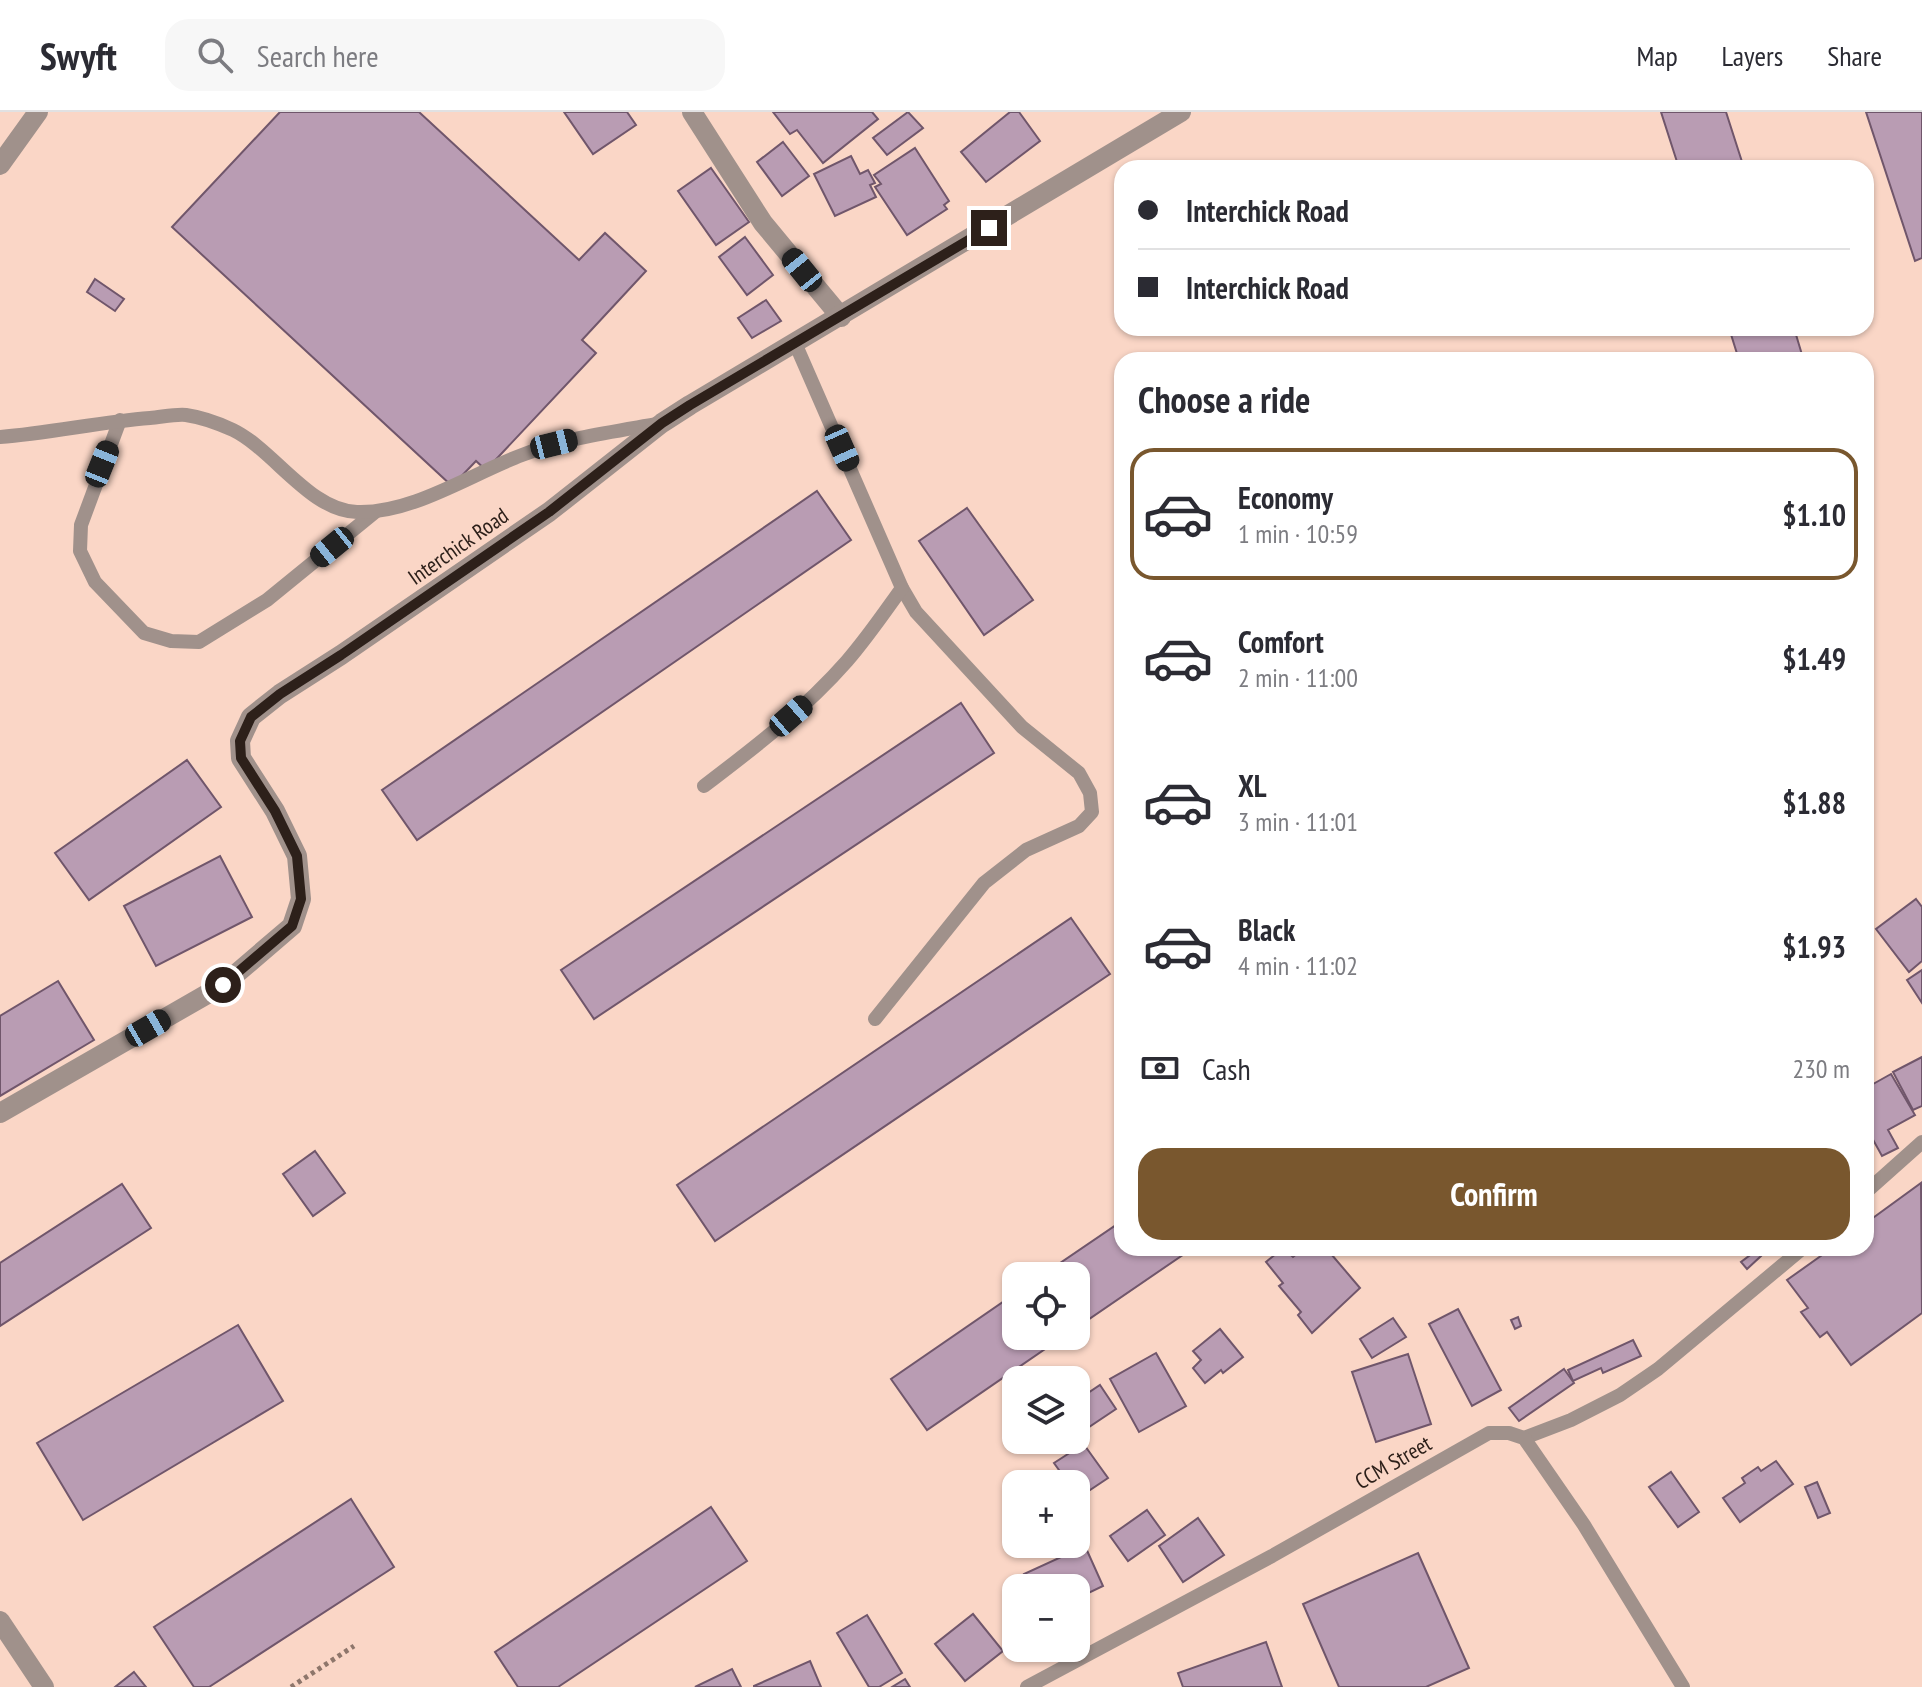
<!DOCTYPE html>
<meta charset="utf-8">
<style>
:root{--surface:#fff;--page:#f7f7f7;--text:#2b2b33;--muted:#7c7c81;--line:#e1e1e2;--accent:#79572e}
body{margin:0;font-family:"PT Sans Narrow",sans-serif;background:var(--page);color:var(--text);height:100vh;display:flex;flex-direction:column;font-size:30px;white-space:nowrap}
*{box-sizing:border-box;margin:0}
p{font-size:26px;color:var(--muted)}
.icon{flex:none;width:44px;height:44px;fill:none;stroke:currentColor;stroke-width:2;stroke-linecap:round;stroke-linejoin:round}
.map{position:relative;flex:1;overflow:hidden}
.side{position:absolute;left:1114px;top:240px;width:760px;height:904px;display:flex;flex-direction:column;background:var(--surface);border-radius:24px;box-shadow:0 2px 6px #0004}
.side>*{flex:none}
.top-card{position:absolute;left:1114px;top:48px;width:760px;height:176px;border-radius:24px;box-shadow:0 2px 6px #0004;display:grid;align-content:center;height:176px;padding:0 24px;background:var(--surface)}
.tools{position:absolute;left:1002px;top:1150px;display:grid;gap:16px}
.tools a{display:grid;place-items:center;width:88px;height:88px;border-radius:16px;background:var(--surface);box-shadow:0 2px 6px #0004;font-size:40px}
.end{position:absolute;width:36px;height:36px;margin:-18px;border:10px solid #2d201a;background:#fff;box-shadow:0 0 0 4px #fff}
.from{border-radius:50%}
.car{position:absolute;width:24px;height:48px;margin:-24px -12px;border-radius:10px;box-shadow:0 0 6px 2px #0007;background:linear-gradient(#222 24%,#8ab4d8 0 40%,#222 0 76%,#8ab4d8 0 86%,#222 0)}
.top-card b{display:flex;align-items:center;gap:28px;height:76px;font-size:30px}
.top-card b+b{border-top:2px solid var(--line)}
.top-card i{width:20px;height:20px;background:var(--text)}
ul{padding:0;list-style:none}
li{display:flex;align-items:center;gap:24px;height:132px;margin:0 16px 12px;padding:0 8px;border:4px solid transparent;border-radius:24px}
li div{flex:1}
li b{display:block;font-size:30px}
li em{font-style:normal;font-weight:700}
li.on{border-color:var(--accent)}
li>.icon{width:72px;height:72px;stroke-width:1.5}
h2{padding:0 24px;font-size:36px;line-height:96px}
.pay{display:flex;align-items:center;gap:20px;height:88px;padding:0 24px;font-size:30px}
.pay p{margin-inline-start:auto}
.cta{display:flex;gap:16px;margin-top:auto;padding:16px 24px}
.cta a{flex:1;height:92px;border-radius:24px;background:var(--accent);color:#fff;font-size:32px;font-weight:700;line-height:92px;text-align:center}
header{display:flex;align-items:center;gap:48px;box-sizing:border-box;height:112px;padding:0 40px;background:var(--surface);border-bottom:2px solid var(--line)}
header strong{font-size:38px}
nav{display:flex;gap:44px;margin-inline-start:auto;font-size:28px}
.search{width:560px;height:72px;background:var(--page);display:flex;align-items:center;gap:20px;box-sizing:border-box;padding:0 28px;border-radius:24px;color:var(--muted);font-size:30px}
.map>svg:first-child{display:block}
.building{fill:#b99cb3;stroke:#70566b;stroke-width:2}
.lines{fill:none;stroke-linecap:round;stroke-linejoin:round}
.path{stroke:#8e766b;stroke-width:5;stroke-dasharray:4 4;stroke-linecap:butt}
.service{stroke:#a0918b;stroke-width:14}
.minor{stroke:#a0918b;stroke-width:20}
.route{stroke:#2d201a;stroke-width:10}
.labels{text-anchor:middle;stroke-width:7;stroke-linejoin:round;paint-order:stroke}
.street-label{font-size:22px;fill:#2d201a;stroke:#fad6c6}
</style>
<header>
<strong>Swyft</strong>
<div class="search"><svg class="icon" aria-label="search" viewBox="0 0 24 24"><circle cx="10" cy="10" r="6"/><path d="M15 15l6 6"/></svg>Search here</div>
<nav><a>Map</a><a>Layers</a><a>Share</a></nav>
</header>
<div class="map">
<svg width="1922" height="1575" viewBox="0 0 1922 1575">
<rect width="100%" height="100%" fill="#fad6c6"/>
<!-- building -->
<g class="building">
<polygon points="280,0 419,0 579,148 605,121 646,159 582,228 596,241 486,358 476,349 452,374 172,115"/>
<polygon points="564,0 627,0 636,13 593,42"/>
<polygon points="773,0 872,0 878,7 823,51 797,18 790,22"/>
<polygon points="908,0 923,16 887,43 873,26"/>
<polygon points="1010,0 1019,0 1040,29 986,70 961,40"/>
<polygon points="1661,0 1726,0 1744,56 1679,56"/>
<polygon points="1866,0 1922,0 1922,146 1915,149"/>
<polygon points="783,30 809,64 782,84 757,50"/>
<polygon points="915,36 949,89 944,93 947,97 907,123 875,75 881,72 874,63"/>
<polygon points="851,44 860,62 868,58 875,71 870,73 876,85 835,104 814,62"/>
<polygon points="711,56 749,110 716,133 678,79"/>
<polygon points="745,125 773,163 747,183 719,145"/>
<polygon points="95,167 124,187 115,199 87,180"/>
<polygon points="766,188 781,209 752,226 738,206"/>
<polygon points="1729,216 1794,216 1803,246 1796,248 1739,248"/>
<polygon points="817,379 851,428 417,728 382,678"/>
<polygon points="967,396 1033,488 984,523 919,429"/>
<polygon points="961,591 994,641 594,907 561,858"/>
<polygon points="187,648 221,695 89,788 55,741"/>
<polygon points="220,744 252,805 156,854 124,794"/>
<polygon points="1916,787 1922,795 1922,849 1909,860 1876,817"/>
<polygon points="1071,806 1110,862 715,1129 677,1073"/>
<polygon points="1922,858 1922,891 1907,868"/>
<polygon points="58,869 94,928 0,984 0,904"/>
<polygon points="1922,945 1922,994 1913,998 1893,960"/>
<polygon points="1891,962 1915,1003 1888,1018 1898,1036 1882,1044 1866,1015 1866,976"/>
<polygon points="315,1039 345,1081 313,1104 283,1062"/>
<polygon points="1921,1071 1922,1201 1851,1253 1827,1220 1820,1225 1801,1200 1808,1196 1787,1168 1832,1136 1866,1136 1866,1111"/>
<polygon points="122,1072 151,1116 0,1214 0,1151"/>
<polygon points="1122,1109 1122,1136 1193,1136 1076,1216 1076,1164 1041,1164"/>
<polygon points="1283,1136 1293,1145 1304,1136 1310,1141 1315,1138 1319,1142 1326,1136 1360,1176 1312,1221 1298,1203 1301,1200 1279,1174 1283,1171 1266,1150"/>
<polygon points="1757,1138 1761,1144 1747,1157 1741,1150"/>
<polygon points="1016,1181 1016,1224 1064,1224 927,1318 891,1267"/>
<polygon points="1458,1197 1501,1278 1472,1294 1429,1212"/>
<polygon points="1518,1205 1521,1214 1515,1217 1511,1208"/>
<polygon points="1393,1206 1406,1225 1372,1246 1360,1227"/>
<polygon points="238,1213 283,1289 83,1408 37,1331"/>
<polygon points="1220,1217 1243,1245 1223,1261 1221,1258 1205,1271 1193,1256 1201,1248 1193,1239"/>
<polygon points="1633,1228 1641,1244 1603,1261 1601,1256 1573,1269 1568,1258"/>
<polygon points="1156,1241 1186,1294 1139,1320 1110,1267"/>
<polygon points="1408,1242 1431,1312 1376,1330 1352,1260"/>
<polygon points="1564,1257 1574,1271 1519,1309 1509,1296"/>
<polygon points="1100,1273 1116,1297 1080,1321 1076,1315 1076,1289"/>
<polygon points="1080,1327 1108,1366 1078,1386 1076,1372 1069,1372 1054,1351 1071,1340 1068,1335"/>
<polygon points="1776,1349 1793,1372 1740,1410 1723,1386 1745,1371 1742,1366 1758,1355 1761,1359"/>
<polygon points="1671,1360 1699,1400 1678,1415 1649,1375"/>
<polygon points="1817,1370 1830,1401 1818,1406 1805,1375"/>
<polygon points="351,1387 394,1455 209,1575 194,1575 154,1515"/>
<polygon points="711,1395 747,1449 558,1575 518,1575 495,1540"/>
<polygon points="1147,1398 1165,1423 1128,1449 1110,1424"/>
<polygon points="1198,1406 1224,1443 1183,1470 1159,1434"/>
<polygon points="1085,1434 1103,1474 1076,1487 1076,1476 1030,1476 1024,1462"/>
<polygon points="1418,1441 1469,1556 1426,1575 1339,1575 1303,1492"/>
<polygon points="973,1502 1003,1539 965,1569 935,1532"/>
<polygon points="867,1503 902,1561 879,1575 869,1575 837,1521"/>
<polygon points="1266,1530 1282,1575 1183,1575 1178,1561"/>
<polygon points="810,1549 821,1575 754,1575 754,1574"/>
<polygon points="732,1557 741,1575 695,1575"/>
<polygon points="134,1560 146,1575 115,1575"/>
<polygon points="905,1567 910,1575 892,1575"/>
</g>
<g class="lines">
<!-- path -->
<polyline class="path" points="291,1575 354,1534"/>
<!-- service -->
<g class="service">
<polyline points="795,231 902,476 916,500 1022,615 1079,661 1090,681 1092,700 1079,714 1026,738 984,771 875,907"/>
<polyline points="120,308 81,413 80,439 95,470 144,521 171,529 199,530 267,488 375,400"/>
<path d="M0,325C50,321 100,310 150,306C162,305 175,302 186,303C200,305 220,312 233,318C274,338 310,399 357,400C412,402 471,362 522,343C566,326 611,320 657,312"/>
<path d="M704,674C754,636 805,597 847,549C867,526 884,501 902,476"/>
<polyline points="1866,1080 1922,1030"/>
<polyline points="1524,1326 1571,1308 1620,1283 1658,1257 1803,1136"/>
<polyline points="1027,1575 1272,1444 1489,1321 1509,1321 1524,1326 1584,1413 1683,1575"/>
</g>
<!-- minor -->
<g class="minor">
<polyline points="692,0 763,111 841,205"/>
<polyline points="0,53 38,0"/>
<polyline points="0,1001 223,873 292,814 301,787 297,744 275,699 241,646 240,629 251,605 280,582 341,543 549,400 662,311 690,293 1181,0"/>
<polyline points="0,1509 44,1575"/>
</g>
</g>
<g class="lines">
<!-- route -->
<polyline class="route" points="223,873 292,814 301,787 297,744 275,699 241,646 240,629 251,605 280,582 341,543 549,400 662,311 690,293 989,116"/>
</g>
<g class="labels">
<!-- street labels -->
<g class="street-label">
<text transform="translate(458 434) rotate(-35)" y="8">Interchick Road</text>
<text transform="translate(1393 1350) rotate(-30)" y="8">CCM Street</text>
</g>
</g>
</svg>
<div class="tools">
<a><svg class="icon" aria-label="locate" viewBox="0 0 24 24"><circle cx="12" cy="12" r="6"/><path d="M12 2v4M12 18v4M2 12h4M18 12h4"/></svg></a>
<a><svg class="icon" aria-label="layers" viewBox="0 0 24 24"><path d="M12 4l9 5-9 5-9-5zM3 14l9 5 9-5"/></svg></a>
<a>+</a>
<a>−</a>
</div>
<i class="end from" style="left:223px;top:873px"></i>
<i class="end" style="left:989px;top:116px"></i>
<i class="car" style="left:802px;top:158px;rotate:321deg"></i>
<i class="car" style="left:554px;top:332px;rotate:76deg"></i>
<i class="car" style="left:842px;top:336px;rotate:156deg"></i>
<i class="car" style="left:102px;top:352px;rotate:22deg"></i>
<i class="car" style="left:332px;top:435px;rotate:231deg"></i>
<i class="car" style="left:791px;top:604px;rotate:49deg"></i>
<i class="car" style="left:148px;top:916px;rotate:60deg"></i>
<div class="top-card">
<b><i class="from"></i>Interchick Road</b>
<b><i></i>Interchick Road</b>
</div>
<section class="side">
<h2>Choose a ride</h2>
<ul>
<li class="on"><svg class="icon" aria-label="car" viewBox="0 0 24 24"><path d="M5 17H2v-5l4-1 3-4h7l3 4 3 1v5h-3M9 17h6M6 11h13"/><circle cx="7" cy="17" r="2"/><circle cx="17" cy="17" r="2"/></svg><div><b>Economy</b><p>1 min · 10:59</p></div><em>$1.10</em></li>
<li><svg class="icon" aria-label="car" viewBox="0 0 24 24"><path d="M5 17H2v-5l4-1 3-4h7l3 4 3 1v5h-3M9 17h6M6 11h13"/><circle cx="7" cy="17" r="2"/><circle cx="17" cy="17" r="2"/></svg><div><b>Comfort</b><p>2 min · 11:00</p></div><em>$1.49</em></li>
<li><svg class="icon" aria-label="car" viewBox="0 0 24 24"><path d="M5 17H2v-5l4-1 3-4h7l3 4 3 1v5h-3M9 17h6M6 11h13"/><circle cx="7" cy="17" r="2"/><circle cx="17" cy="17" r="2"/></svg><div><b>XL</b><p>3 min · 11:01</p></div><em>$1.88</em></li>
<li><svg class="icon" aria-label="car" viewBox="0 0 24 24"><path d="M5 17H2v-5l4-1 3-4h7l3 4 3 1v5h-3M9 17h6M6 11h13"/><circle cx="7" cy="17" r="2"/><circle cx="17" cy="17" r="2"/></svg><div><b>Black</b><p>4 min · 11:02</p></div><em>$1.93</em></li>
</ul>
<div class="pay"><svg class="icon" aria-label="cash" viewBox="0 0 24 24"><path d="M3 7h18v10H3z"/><circle cx="12" cy="12" r="2"/></svg>Cash<p>230 m</p></div>
<div class="cta"><a>Confirm</a></div>
</section>
</div>
